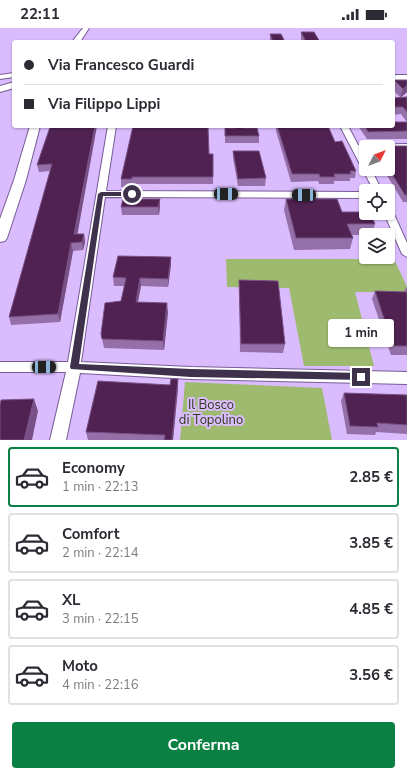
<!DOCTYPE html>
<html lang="it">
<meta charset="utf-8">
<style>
:root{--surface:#fff;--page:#f7f7f7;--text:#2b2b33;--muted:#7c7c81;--line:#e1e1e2;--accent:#0b8043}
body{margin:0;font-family:"Nunito Sans",sans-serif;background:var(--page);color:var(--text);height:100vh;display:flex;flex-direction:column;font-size:15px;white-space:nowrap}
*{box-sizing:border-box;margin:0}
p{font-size:13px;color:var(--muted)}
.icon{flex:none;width:22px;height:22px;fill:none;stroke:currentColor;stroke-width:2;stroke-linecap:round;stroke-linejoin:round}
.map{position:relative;height:412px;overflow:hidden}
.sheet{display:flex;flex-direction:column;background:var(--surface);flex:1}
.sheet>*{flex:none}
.banner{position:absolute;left:12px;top:12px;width:383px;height:88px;border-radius:4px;box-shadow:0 1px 3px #0004;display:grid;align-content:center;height:88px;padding:0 12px;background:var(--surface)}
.needle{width:26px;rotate:48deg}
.fabs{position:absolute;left:359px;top:112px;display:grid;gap:8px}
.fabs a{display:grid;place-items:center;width:36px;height:36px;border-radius:4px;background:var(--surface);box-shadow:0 1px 3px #0004;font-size:20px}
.end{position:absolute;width:18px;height:18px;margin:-9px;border:5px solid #3e314c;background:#fff;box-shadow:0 0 0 2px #fff}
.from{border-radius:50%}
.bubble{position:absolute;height:28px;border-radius:4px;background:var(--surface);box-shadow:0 1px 3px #0004;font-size:13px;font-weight:700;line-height:28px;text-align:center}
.car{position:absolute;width:12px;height:24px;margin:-12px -6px;border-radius:5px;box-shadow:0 0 3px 1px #0007;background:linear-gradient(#222 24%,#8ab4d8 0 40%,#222 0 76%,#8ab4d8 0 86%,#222 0)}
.banner b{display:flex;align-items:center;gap:14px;height:38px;font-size:15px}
.banner b+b{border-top:1px solid var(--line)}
.banner i{width:10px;height:10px;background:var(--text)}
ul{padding:7px 0 0;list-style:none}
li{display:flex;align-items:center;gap:12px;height:60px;margin:0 8px 6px;padding:0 4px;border:2px solid var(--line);border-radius:4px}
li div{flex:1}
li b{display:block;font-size:15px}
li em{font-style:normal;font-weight:700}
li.selected{border-color:var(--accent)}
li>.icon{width:36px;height:36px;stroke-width:1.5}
.action{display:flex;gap:8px;margin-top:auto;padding:8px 12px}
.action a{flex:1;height:46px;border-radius:4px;background:var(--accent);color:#fff;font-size:16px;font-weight:700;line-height:46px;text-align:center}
.status{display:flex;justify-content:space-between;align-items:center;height:28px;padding:0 20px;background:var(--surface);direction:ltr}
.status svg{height:11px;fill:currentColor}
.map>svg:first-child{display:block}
.green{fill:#9eba6f}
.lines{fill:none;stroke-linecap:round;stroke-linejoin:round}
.street-casing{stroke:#775b96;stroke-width:2}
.secondary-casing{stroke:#775b96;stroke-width:2}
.primary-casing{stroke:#775b96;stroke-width:2}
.street{fill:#fff;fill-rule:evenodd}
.secondary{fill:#fff;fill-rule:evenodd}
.primary{fill:#fff;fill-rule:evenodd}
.wall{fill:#946fa8}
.shaded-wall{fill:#795085}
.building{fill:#4f2251;stroke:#795085}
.route{fill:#3e314c}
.labels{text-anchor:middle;stroke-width:4;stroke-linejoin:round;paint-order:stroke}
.near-park-label{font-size:13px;fill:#2e3b17;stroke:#dabcfe}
</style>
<div class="status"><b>22:11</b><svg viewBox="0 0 49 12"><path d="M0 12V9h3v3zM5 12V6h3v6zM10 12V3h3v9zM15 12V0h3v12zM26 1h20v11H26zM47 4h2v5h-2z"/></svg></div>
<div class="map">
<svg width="407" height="412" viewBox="0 0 407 412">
<rect width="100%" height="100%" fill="#dabcfe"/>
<!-- green -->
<g class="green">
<polygon points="226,231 394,231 407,259 407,264 355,264 374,338 304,338 289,260 227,259"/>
<polygon points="185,354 322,360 332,412 180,412"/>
</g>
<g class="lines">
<defs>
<g id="street">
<polygon points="108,98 116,98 106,163 366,164 366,170 105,169 81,334 191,339 407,344 407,356 191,351 80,345 66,412 50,412 66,344 0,344 0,334 68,334"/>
<polygon points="340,98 348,98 358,117 407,116 407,120 366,119 366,121 360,121 366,131 366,141 371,141 382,163 374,163"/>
<polygon points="388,181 393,184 407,215 407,229 402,226 384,185 388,185"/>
</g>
<g id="secondary">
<polygon points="83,0 89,0 80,14 72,14"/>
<polygon points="14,45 14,49 0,51 0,47"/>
<polygon points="30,98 40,98 26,152 7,210 5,213 0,214 0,191 14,152"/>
</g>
<g id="primary">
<rect x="393" y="47" width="14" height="6"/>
<polygon points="14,54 14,60 0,64 0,58"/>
</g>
</defs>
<!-- street casing -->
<use href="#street" class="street-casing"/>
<!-- secondary casing -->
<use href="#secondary" class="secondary-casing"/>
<!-- primary casing -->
<use href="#primary" class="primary-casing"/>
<!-- street -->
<use href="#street" class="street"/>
<!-- secondary -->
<use href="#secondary" class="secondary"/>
<!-- primary -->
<use href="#primary" class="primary"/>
</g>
<!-- wall -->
<g class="wall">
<polygon points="301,4 320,14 301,14"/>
<polygon points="270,6 285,14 270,14"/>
<polygon points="394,52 407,64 401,69 407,69 407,94 401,86 393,87 393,70 400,69 393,62"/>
<polygon points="394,94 407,94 407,111 367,111 358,98 393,98"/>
<polygon points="234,98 243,100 259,108 259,115 225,115 225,100 234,100"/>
<polygon points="276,98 335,114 356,143 355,150 350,150 350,153 334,153 334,156 319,156 318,153 291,154 276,103"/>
<polygon points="50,99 77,206 84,206 85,214 83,222 73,223 60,294 11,297 9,289 50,143 39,144 37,137"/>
<polygon points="374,118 407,118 407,174 403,174 383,141 388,141 388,119 374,119"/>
<polygon points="233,123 266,150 265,158 238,158 233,130"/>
<polygon points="209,126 213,126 213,156 133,156 133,159 121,159 121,151"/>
<polygon points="160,171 160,178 159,187 122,187 121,179"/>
<polygon points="286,171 342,184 375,196 372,207 352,207 353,210 350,221 294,222 284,182"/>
<polygon points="171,229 171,237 168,259 141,258 138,274 168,284 164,322 104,320 101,306 121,273 125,258 114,258 113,249"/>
<polygon points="239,252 285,316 283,325 240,324 239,260"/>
<polygon points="406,259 407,260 407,327 391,327 372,271 375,263 404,264"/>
<polygon points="178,360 173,412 88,412 86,404"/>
<polygon points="344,365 407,367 407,406 376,404 375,407 347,406 341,373"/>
</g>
<!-- shaded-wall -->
<g class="shaded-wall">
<polygon points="407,57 407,64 400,70 403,61"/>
<polygon points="95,98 97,98 76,214 74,206"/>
<polygon points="160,171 160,178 159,187 158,179"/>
<polygon points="84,206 85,214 83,222 82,214"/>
<polygon points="71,215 73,223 60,294 58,286"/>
<polygon points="171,229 171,237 168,259 168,251"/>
<polygon points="140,250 141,258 136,283 136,274"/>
<polygon points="167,275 168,284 164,322 163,313"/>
<polygon points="178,351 178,360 173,412 172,412"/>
<polygon points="34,371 38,383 32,412 24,412"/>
</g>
<!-- building -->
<g class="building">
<polygon points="301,4 314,4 320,14 306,14"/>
<polygon points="270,6 281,6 285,14 273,14"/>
<polygon points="394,52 407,52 407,57 403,61"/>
<polygon points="407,69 407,84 403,79 393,79 393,70"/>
<polygon points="393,94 407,94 407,103 368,104 365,98 393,98"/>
<polygon points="62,98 95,98 74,206 84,206 82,214 71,215 58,286 9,289 52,136 37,137 50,99"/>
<polygon points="133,98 208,98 209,126 213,126 213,149 132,149 132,151 121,151"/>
<polygon points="234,98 242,98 243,100 257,100 259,108 225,108 225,100 235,100"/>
<polygon points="277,98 328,98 335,114 342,113 356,143 350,143 351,146 334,146 335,149 320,149 319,146 292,146"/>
<polygon points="374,118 407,118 407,167 405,167 388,140 388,119 375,119"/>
<polygon points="233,123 259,123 266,150 238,151"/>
<polygon points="123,171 160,171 158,179 121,179"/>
<polygon points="286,171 337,171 342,184 366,184 366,185 370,185 375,196 347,196 353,210 296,210"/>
<polygon points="118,228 171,229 168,251 140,250 136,274 167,275 163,313 102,311 101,306 105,275 121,273 126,250 113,249"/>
<polygon points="239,252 278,253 285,316 241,316"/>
<polygon points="375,263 407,264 407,318 393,318"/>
<polygon points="171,351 178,351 172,412 164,412 165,407 163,407 86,404 98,353 170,357"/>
<polygon points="344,365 407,367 407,397 377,395 378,399 350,398"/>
<polygon points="34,371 24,412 0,412 0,377 1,372"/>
</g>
<!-- route -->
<polygon class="route" points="101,164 132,164 135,166 132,168 103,168 79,336 191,341 361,345 364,347 364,352 191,349 71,341 70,339 98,166"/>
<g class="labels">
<!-- near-park labels -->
<g class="near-park-label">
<text x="211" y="381">Il Bosco<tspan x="211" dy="15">di Topolino</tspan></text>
</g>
</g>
</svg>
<div class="fabs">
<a><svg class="needle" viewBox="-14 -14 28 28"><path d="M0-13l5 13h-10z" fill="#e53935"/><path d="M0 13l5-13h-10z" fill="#7c7c81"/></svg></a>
<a><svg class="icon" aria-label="locate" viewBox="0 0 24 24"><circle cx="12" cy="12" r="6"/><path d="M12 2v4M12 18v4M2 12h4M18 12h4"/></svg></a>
<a><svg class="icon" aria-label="layers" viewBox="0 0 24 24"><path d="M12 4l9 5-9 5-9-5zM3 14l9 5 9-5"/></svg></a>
</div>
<i class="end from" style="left:132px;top:166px"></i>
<i class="end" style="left:361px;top:349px"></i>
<div class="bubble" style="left:328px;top:291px;width:66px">1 min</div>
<i class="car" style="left:226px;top:166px;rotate:90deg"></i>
<i class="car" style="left:304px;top:167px;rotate:270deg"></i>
<i class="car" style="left:44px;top:339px;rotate:90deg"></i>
<div class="banner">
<b><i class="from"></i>Via Francesco Guardi</b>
<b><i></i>Via Filippo Lippi</b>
</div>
</div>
<section class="sheet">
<ul>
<li class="selected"><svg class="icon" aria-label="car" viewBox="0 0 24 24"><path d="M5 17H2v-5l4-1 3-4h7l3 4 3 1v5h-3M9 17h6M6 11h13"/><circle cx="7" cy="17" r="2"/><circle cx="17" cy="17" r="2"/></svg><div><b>Economy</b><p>1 min · 22:13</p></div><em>2.85 €</em></li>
<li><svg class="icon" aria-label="car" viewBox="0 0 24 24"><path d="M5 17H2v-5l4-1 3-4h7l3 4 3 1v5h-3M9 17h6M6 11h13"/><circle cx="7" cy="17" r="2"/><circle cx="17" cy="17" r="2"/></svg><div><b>Comfort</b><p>2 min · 22:14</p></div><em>3.85 €</em></li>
<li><svg class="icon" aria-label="car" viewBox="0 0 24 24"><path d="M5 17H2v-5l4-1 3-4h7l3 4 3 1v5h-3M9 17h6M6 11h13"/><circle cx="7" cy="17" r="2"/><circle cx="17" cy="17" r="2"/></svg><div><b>XL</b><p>3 min · 22:15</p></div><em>4.85 €</em></li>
<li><svg class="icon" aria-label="car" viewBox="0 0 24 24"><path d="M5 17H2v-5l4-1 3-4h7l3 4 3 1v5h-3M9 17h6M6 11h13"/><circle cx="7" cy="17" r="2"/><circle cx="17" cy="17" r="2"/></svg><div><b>Moto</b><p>4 min · 22:16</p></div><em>3.56 €</em></li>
</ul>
<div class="action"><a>Conferma</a></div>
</section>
